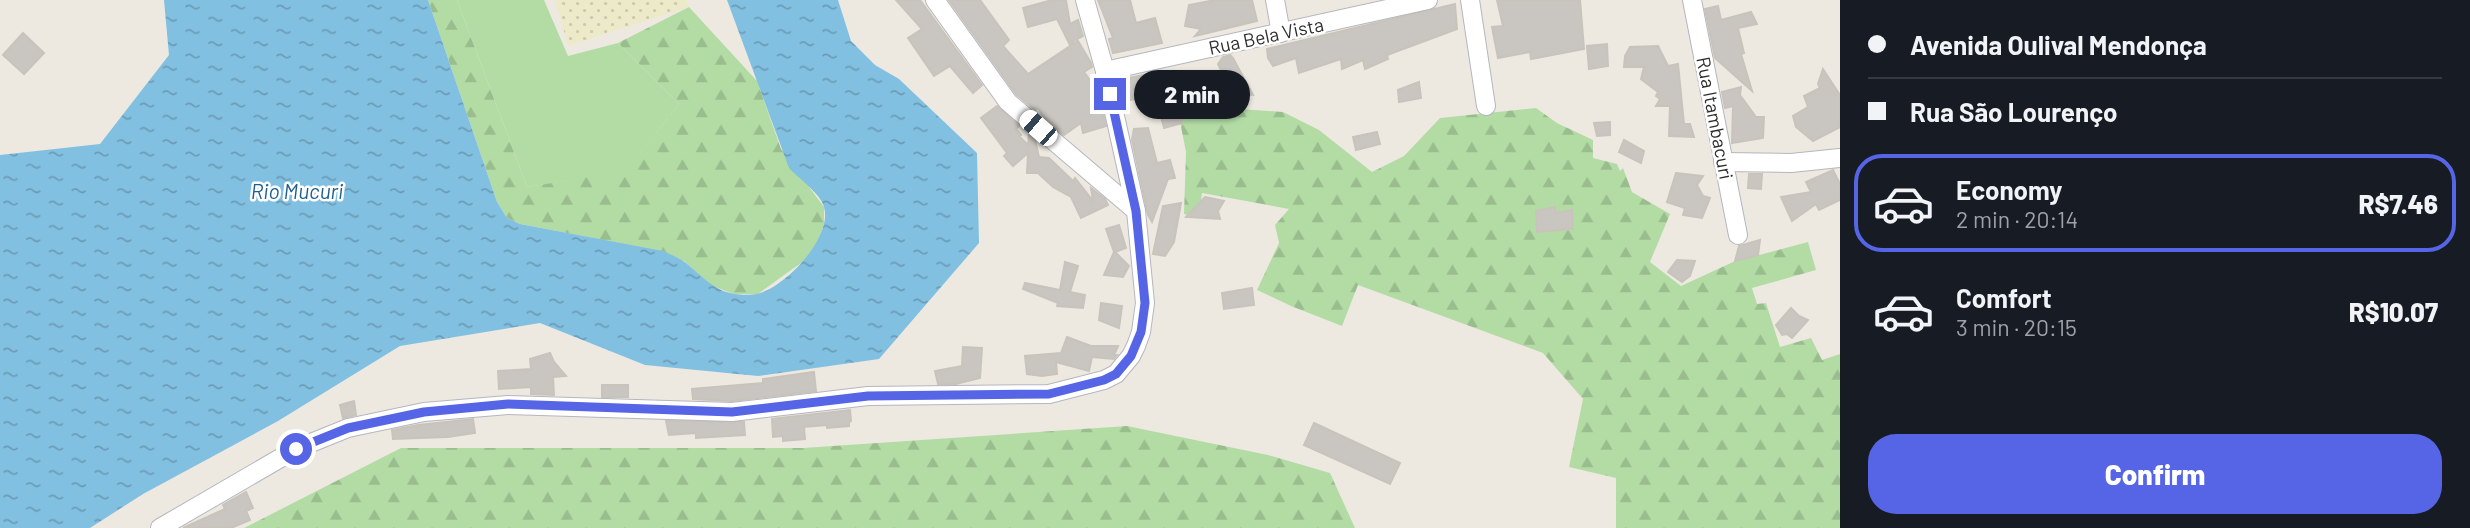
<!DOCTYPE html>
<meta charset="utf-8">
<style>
:root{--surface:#171b24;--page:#20242c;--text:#f1f3f6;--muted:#9ea1a6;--line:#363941;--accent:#5665e5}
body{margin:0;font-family:Barlow,sans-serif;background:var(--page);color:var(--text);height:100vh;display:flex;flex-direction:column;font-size:26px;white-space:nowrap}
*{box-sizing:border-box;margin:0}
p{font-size:23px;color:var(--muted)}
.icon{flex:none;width:38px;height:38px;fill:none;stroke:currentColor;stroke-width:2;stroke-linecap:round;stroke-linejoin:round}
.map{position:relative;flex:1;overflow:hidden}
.details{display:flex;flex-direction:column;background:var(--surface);width:630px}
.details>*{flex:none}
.hud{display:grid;align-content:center;height:154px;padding:0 28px;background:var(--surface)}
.end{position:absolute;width:32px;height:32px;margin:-16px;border:9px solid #5665e5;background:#fff;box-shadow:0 0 0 4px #fff}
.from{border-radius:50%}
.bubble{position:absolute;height:49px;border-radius:24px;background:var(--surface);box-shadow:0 2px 5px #0004;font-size:23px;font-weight:800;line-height:49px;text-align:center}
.car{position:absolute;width:21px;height:42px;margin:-21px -10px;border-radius:9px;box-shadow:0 0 5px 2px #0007;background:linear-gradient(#fff 24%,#345 0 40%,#fff 0 76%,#345 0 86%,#fff 0)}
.hud b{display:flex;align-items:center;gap:24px;height:66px;font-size:26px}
.hud b+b{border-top:2px solid var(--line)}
.hud i{width:18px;height:18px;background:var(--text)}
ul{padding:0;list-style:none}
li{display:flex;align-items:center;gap:21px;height:98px;margin:0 14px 10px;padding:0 14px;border:4px solid transparent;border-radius:28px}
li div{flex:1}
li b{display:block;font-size:26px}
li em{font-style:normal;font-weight:800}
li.current{border-color:var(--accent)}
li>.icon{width:63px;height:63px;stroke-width:1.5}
.primary-button{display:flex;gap:14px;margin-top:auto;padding:14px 28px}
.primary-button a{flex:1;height:80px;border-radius:28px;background:var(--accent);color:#fff;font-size:28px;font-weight:800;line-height:80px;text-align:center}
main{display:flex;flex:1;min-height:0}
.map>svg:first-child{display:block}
.grass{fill:#b3dca5}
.forest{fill:url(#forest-firs);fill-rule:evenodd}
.sand{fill:url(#sand-dots)}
.water{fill:url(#water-ripples)}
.building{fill:#c9c5c0;stroke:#c8c4bb;stroke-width:2}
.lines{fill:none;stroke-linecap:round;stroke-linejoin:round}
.minor-casing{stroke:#b5b6bf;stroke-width:20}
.minor{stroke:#fff;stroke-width:18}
.route{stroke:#5665e5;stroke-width:9}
.labels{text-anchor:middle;stroke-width:5;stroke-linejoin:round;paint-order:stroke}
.street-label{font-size:19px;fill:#2d2d2d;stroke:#fff}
.water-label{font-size:21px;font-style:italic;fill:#1f5f90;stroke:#fff}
</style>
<main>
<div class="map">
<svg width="1840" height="528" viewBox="0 0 1840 528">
<defs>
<pattern id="forest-firs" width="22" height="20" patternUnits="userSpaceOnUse" patternTransform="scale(1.75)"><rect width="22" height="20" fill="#b3dca5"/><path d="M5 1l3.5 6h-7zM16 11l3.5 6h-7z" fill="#9abd8e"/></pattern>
<pattern id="sand-dots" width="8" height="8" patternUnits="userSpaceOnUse" patternTransform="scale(1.75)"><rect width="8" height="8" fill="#edeac9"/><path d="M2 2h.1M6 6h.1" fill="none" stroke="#ccc9ad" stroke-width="1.8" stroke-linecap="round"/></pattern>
<pattern id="water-ripples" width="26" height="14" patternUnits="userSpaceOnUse" patternTransform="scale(1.75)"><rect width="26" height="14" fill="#82c0e1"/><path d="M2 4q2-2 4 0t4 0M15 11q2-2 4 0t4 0" fill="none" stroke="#6b9cb7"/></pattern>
</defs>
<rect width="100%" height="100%" fill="#ede9e1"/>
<!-- grass -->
<polygon class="grass" points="457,0 544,0 568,56 618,43 679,104 626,172 527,187"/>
<!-- forest -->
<g class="forest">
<polygon points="428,0 457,0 527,187 626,171 679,104 618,43 689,7 757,81 781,149 824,207 824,224 818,244 805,260 758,294 734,294 710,285 684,261 588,237 520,224 507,218 497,202"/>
<path d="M1174,91L1197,106L1283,112L1319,130L1372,172L1404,156L1440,118L1536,108L1557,123L1593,140V158L1617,164L1620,171L1623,168L1632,192L1670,214L1650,262L1681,286L1733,262L1808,242L1816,270L1752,288L1757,304L1766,303L1780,347L1811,338L1822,360L1840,354V528H1616V478L1569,467L1583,399L1543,353L1358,285L1342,326L1291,306L1257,290L1279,243L1275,225L1289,209L1202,193L1199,218L1184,214L1186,152ZM1555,207L1556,213L1572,211L1573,229L1537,231L1536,211Z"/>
<polygon points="1127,426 1268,455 1330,473 1355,528 244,528 401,448 803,448"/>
</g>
<!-- sand -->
<polygon class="sand" points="555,0 686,0 689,7 568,46"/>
<!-- water -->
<path class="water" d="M164,0H428L497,202L507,218L520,224L663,251C671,255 680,258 686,263C702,276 714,291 735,294C741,295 751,295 757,294C784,288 833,238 824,207C821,194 798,178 789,168L727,0H838L851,41L875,65L899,79L977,153L979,243L879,359L758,376L645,365L540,323L400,346L278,421L143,494L90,528H0V155L100,144L169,55Z"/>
<!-- building -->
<g class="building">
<polygon points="896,0 920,0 982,85 973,93 950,66 934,76 908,38 922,29"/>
<polygon points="949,0 980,0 1009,40 1003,46 1028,74 1073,44 1070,45 1057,19 1028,27 1023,8 1052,0 1066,0 1070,24 1078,20 1083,36 1073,41 1073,44 1078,41 1091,63 1092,67 1084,72 1098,91 1106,126 1083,133 1081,123 1064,135 1046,120 1038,108 1035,110 1016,94"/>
<polygon points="1098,0 1130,0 1136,23 1155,18 1162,43 1113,53 1109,39 1113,38"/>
<polygon points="1215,0 1252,0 1257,21 1195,36 1201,29 1185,26 1189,5"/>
<polygon points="1497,0 1580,0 1584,49 1531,59 1530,52 1498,58 1492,27 1503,26"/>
<polygon points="1455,4 1457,29 1387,55 1388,59 1365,69 1363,60 1342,69 1341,59 1299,73 1296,58 1273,66 1268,58 1267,49"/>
<polygon points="1718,6 1721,20 1751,12 1757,24 1738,28 1744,53 1741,54 1752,91 1715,58 1705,9"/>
<polygon points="23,33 44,53 24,74 3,55"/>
<polygon points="1607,44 1608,66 1589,69 1587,46"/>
<polygon points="1658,46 1668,66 1678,64 1684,124 1690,124 1694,137 1669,136 1670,106 1656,106 1660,99 1656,96 1658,92 1641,79 1644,67 1624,67 1625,56 1630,47"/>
<polygon points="1230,55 1233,58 1253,95 1233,94 1218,64 1223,57"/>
<polygon points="1823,69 1840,95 1840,127 1813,141 1796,127 1793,116 1808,107 1804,96 1820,88 1818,84"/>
<polygon points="1158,72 1162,94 1124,101 1119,80"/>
<polygon points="1419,82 1421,98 1399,102 1398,90"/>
<polygon points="1741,87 1740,95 1756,117 1764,117 1763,138 1732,143 1733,106 1725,108 1722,92"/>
<polygon points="1174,91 1182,123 1164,128 1159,108 1162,94"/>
<polygon points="997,106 1019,126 1016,129 1021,135 1019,136 1028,145 1029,134 1035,140 1039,157 1049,158 1073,181 1075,178 1093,201 1091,188 1105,199 1108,205 1081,218 1071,197 1053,187 1038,173 1027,173 1028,153 1013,166 1004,156 1007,153 981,118"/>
<polygon points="1610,122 1610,135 1597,136 1594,123"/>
<polygon points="1148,128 1157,163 1170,160 1175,178 1168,179 1152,222 1148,215 1132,140 1134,129"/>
<polygon points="1377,132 1380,144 1356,150 1353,137"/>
<polygon points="1624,140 1644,151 1641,163 1619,152"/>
<polygon points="1833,170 1840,184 1840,200 1819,210 1816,204 1792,221 1781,197 1811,192 1806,182"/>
<polygon points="1676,173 1703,176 1697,185 1703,196 1710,198 1702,218 1683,215 1685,208 1667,202"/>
<polygon points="1749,174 1762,174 1761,189 1748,188"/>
<polygon points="1205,197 1224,201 1218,211 1220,219 1186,217"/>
<polygon points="1181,203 1174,242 1165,256 1153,254 1163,206"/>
<polygon points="1555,207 1556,213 1572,210 1573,229 1537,232 1536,211"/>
<polygon points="1119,225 1126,248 1115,252 1129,266 1123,277 1104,275 1114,252 1106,229"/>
<polygon points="1760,240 1758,255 1735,261 1739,246"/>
<polygon points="1677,260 1695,261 1690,276 1682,282 1668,272"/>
<polygon points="1065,262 1078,266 1070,292 1085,295 1083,308 1057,306 1058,303 1023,289 1025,283 1060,290"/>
<polygon points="1252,288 1254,305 1224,309 1222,293"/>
<polygon points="1101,303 1122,306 1119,328 1099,320"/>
<polygon points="1791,308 1799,316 1808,320 1792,338 1787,334 1782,335 1776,325"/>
<polygon points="1067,337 1091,346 1118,346 1114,355 1117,355 1114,359 1092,357 1089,371 1056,362 1057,374 1042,376 1027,374 1025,356 1061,353"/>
<polygon points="963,347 982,348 980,378 956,384 938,384 935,371 962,366"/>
<polygon points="550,353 554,362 566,376 553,377 554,395 531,394 531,387 499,389 498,371 531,369 530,359"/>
<polygon points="814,372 816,391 732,401 693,399 692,389 763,383 763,379"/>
<rect x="602" y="385" width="26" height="12"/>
<polygon points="354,401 356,415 343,418 340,405"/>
<polygon points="850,410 851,421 849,422 849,426 827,428 827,425 804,427 805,439 783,441 783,436 773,437 772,419"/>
<polygon points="473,419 475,433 448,437 393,439 392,430 418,425"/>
<polygon points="666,421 744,422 745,435 696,438 696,433 669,435"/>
<polygon points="1314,423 1400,463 1390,484 1304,445"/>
<polygon points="246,492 253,508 246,511 250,520 231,528 183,528 225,509 223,505"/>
</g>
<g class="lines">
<defs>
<g id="minor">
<polyline points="935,0 1008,102 1136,211"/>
<polyline points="1275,0 1281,33"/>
<polyline points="1470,0 1486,106"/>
<polyline points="1692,0 1738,235"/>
<polyline points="1105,71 1428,0"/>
<polyline points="1723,162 1791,163 1840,158"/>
<polyline points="160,528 296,449 348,428 424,412 508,405 732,412 868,396 1049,394 1104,380 1116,374 1131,356 1136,346 1141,332 1145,303 1136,211 1105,71 1085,0"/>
</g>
</defs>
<!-- minor casing -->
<use href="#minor" class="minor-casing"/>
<!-- minor -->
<use href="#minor" class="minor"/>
</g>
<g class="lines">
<!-- route -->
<polyline class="route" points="296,449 348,428 424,412 508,404 732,412 868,396 1049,394 1104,380 1116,374 1131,356 1141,332 1145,303 1136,211 1110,94"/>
</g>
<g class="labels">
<!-- street labels -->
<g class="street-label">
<text transform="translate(1266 36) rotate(-12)" y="7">Rua Bela Vista</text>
<text transform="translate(1715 118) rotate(79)" y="7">Rua Itambacuri</text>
</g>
<!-- water labels -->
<g class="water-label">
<text x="297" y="199">Rio Mucuri</text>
</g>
</g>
</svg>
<i class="end from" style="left:296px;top:449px"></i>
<i class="end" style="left:1110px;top:94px"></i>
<div class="bubble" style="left:1134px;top:70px;width:116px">2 min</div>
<i class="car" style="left:1038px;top:128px;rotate:311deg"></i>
</div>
<section class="details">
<div class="hud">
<b><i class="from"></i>Avenida Oulival Mendonça</b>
<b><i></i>Rua São Lourenço</b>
</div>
<ul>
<li class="current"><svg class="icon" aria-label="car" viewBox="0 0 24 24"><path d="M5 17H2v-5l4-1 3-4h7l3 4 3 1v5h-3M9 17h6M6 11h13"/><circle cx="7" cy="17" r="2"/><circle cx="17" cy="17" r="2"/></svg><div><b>Economy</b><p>2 min · 20:14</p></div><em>R$7.46</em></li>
<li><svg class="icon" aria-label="car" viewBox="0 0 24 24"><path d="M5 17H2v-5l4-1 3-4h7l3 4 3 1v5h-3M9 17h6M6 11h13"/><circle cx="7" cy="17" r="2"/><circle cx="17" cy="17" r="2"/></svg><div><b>Comfort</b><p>3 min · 20:15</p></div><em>R$10.07</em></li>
</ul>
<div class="primary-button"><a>Confirm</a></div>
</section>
</main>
